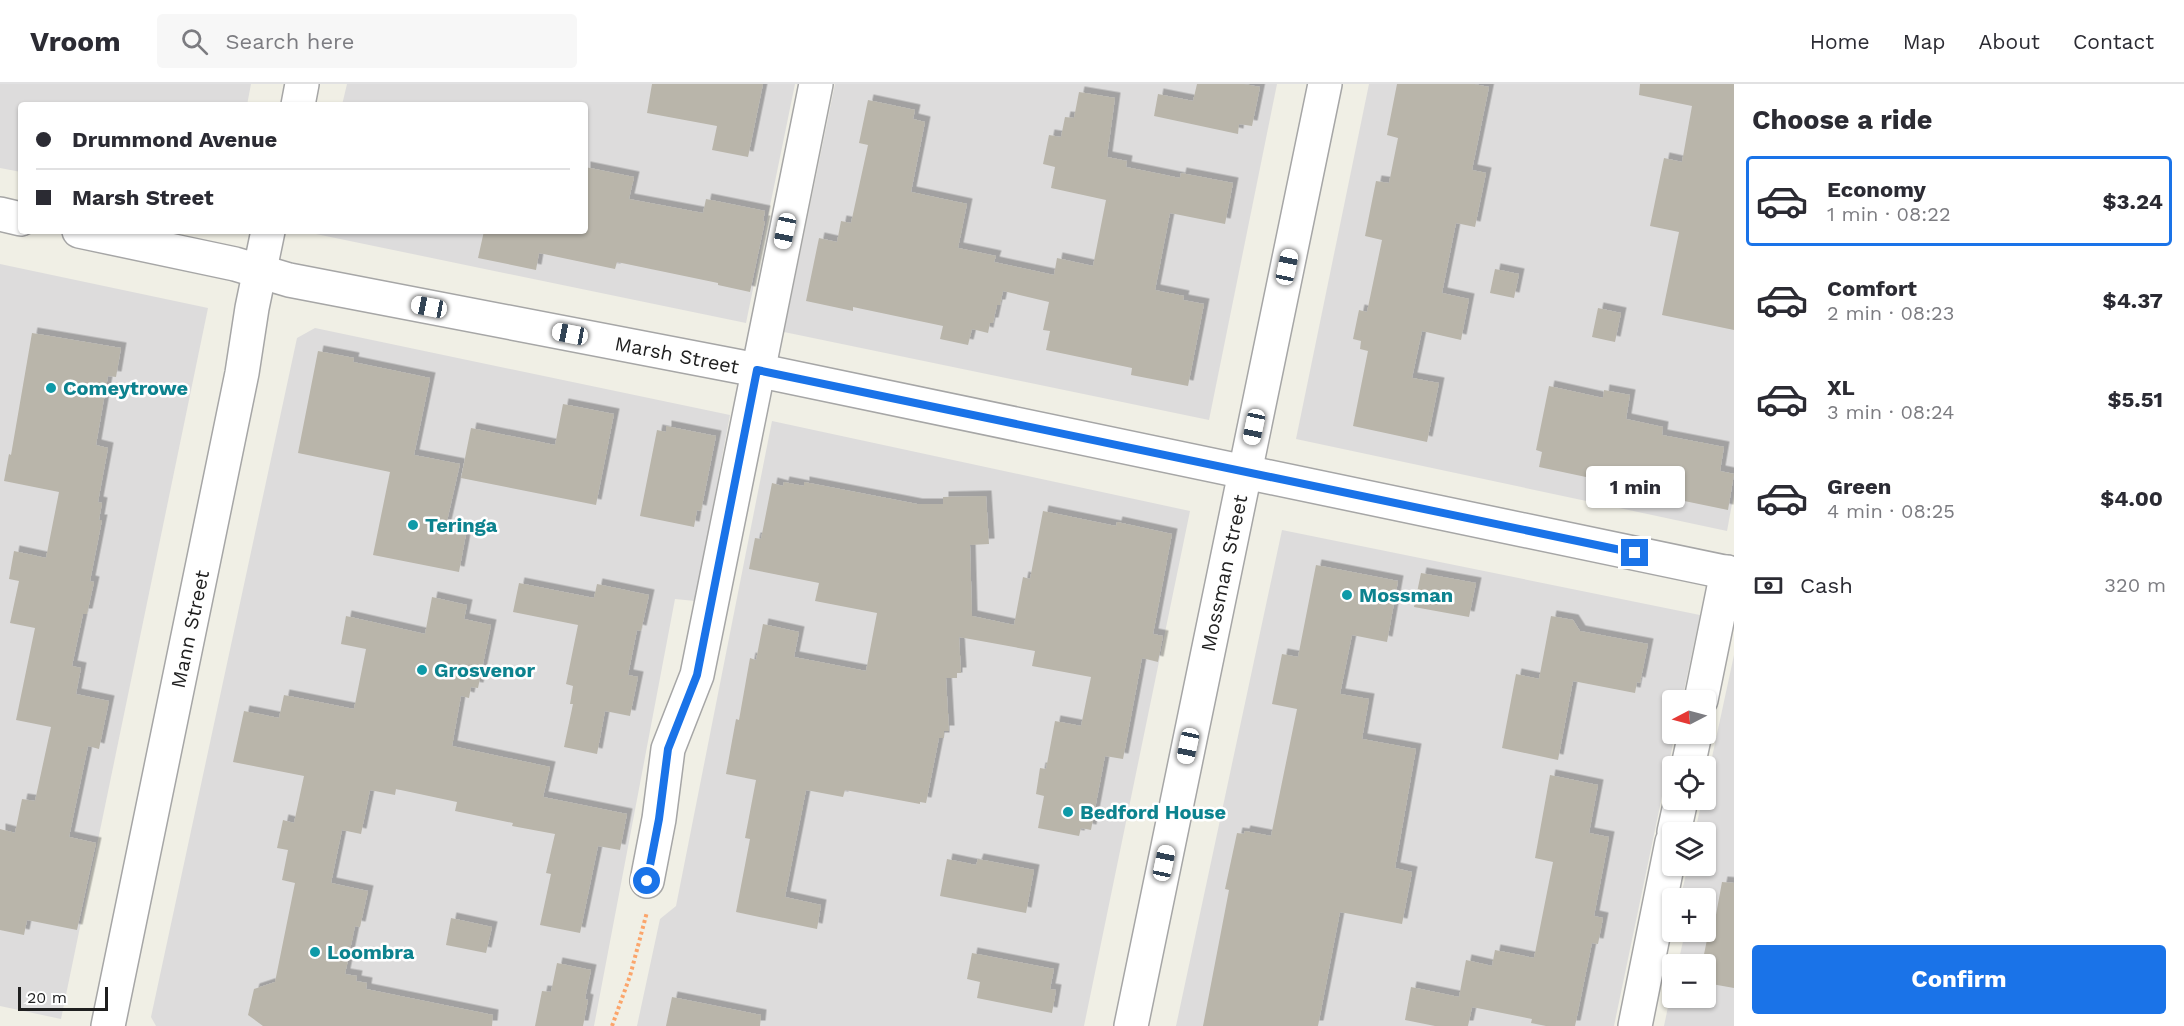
<!DOCTYPE html>
<meta charset="utf-8">
<style>
:root{--surface:#fff;--page:#f7f7f7;--text:#2b2b33;--muted:#7c7c81;--line:#e1e1e2;--accent:#1a73e8}
body{margin:0;font-family:"Work Sans",sans-serif;background:var(--page);color:var(--text);height:100vh;display:flex;flex-direction:column;font-size:22px;white-space:nowrap}
*{box-sizing:border-box;margin:0}
p{font-size:20px;color:var(--muted)}
.icon{flex:none;width:33px;height:33px;fill:none;stroke:currentColor;stroke-width:2;stroke-linecap:round;stroke-linejoin:round}
.map{position:relative;flex:1;overflow:hidden}
.sheet{display:flex;flex-direction:column;background:var(--surface);width:450px}
.sheet>*{flex:none}
.hud{position:absolute;left:18px;top:18px;width:570px;height:132px;border-radius:6px;box-shadow:0 2px 4px #0004;display:grid;align-content:center;height:132px;padding:0 18px;background:var(--surface)}
.needle{width:39px;rotate:264deg}
.fabs{position:absolute;left:1662px;top:606px;display:grid;gap:12px}
.fabs a{display:grid;place-items:center;width:54px;height:54px;border-radius:6px;background:var(--surface);box-shadow:0 2px 4px #0004;font-size:30px}
.scale{position:absolute;left:18px;bottom:15px;width:90px;box-sizing:border-box;padding-left:6px;border:3px solid #1f1f1f;border-top:0;font-size:16px;line-height:21px;white-space:nowrap;color:#1f1f1f;-webkit-text-stroke:4px #fff;paint-order:stroke}
.end{position:absolute;width:27px;height:27px;margin:-14px;border:8px solid #1a73e8;background:#fff;box-shadow:0 0 0 3px #fff}
.from{border-radius:50%}
.bubble{position:absolute;height:42px;border-radius:6px;background:var(--surface);box-shadow:0 2px 4px #0004;font-size:20px;font-weight:700;line-height:42px;text-align:center}
.car{position:absolute;width:18px;height:36px;margin:-18px -9px;border-radius:8px;box-shadow:0 0 4px 2px #0007;background:linear-gradient(#fff 24%,#345 0 40%,#fff 0 76%,#345 0 86%,#fff 0)}
.hud b{display:flex;align-items:center;gap:21px;height:57px;font-size:22px}
.hud b+b{border-top:2px solid var(--line)}
.hud i{width:15px;height:15px;background:var(--text)}
ul{padding:0;list-style:none}
li{display:flex;align-items:center;gap:18px;height:90px;margin:0 12px 9px;padding:0 6px;border:3px solid transparent;border-radius:6px}
li div{flex:1}
li b{display:block;font-size:22px}
li em{font-style:normal;font-weight:700}
li.active{border-color:var(--accent)}
li>.icon{width:54px;height:54px;stroke-width:1.5}
h2{padding:0 18px;font-size:27px;line-height:72px}
.pay{display:flex;align-items:center;gap:15px;height:66px;padding:0 18px;font-size:22px}
.pay p{margin-inline-start:auto}
.primary-button{display:flex;gap:12px;margin-top:auto;padding:12px 18px}
.primary-button a{flex:1;height:69px;border-radius:6px;background:var(--accent);color:#fff;font-size:24px;font-weight:700;line-height:69px;text-align:center}
header{display:flex;align-items:center;gap:36px;box-sizing:border-box;height:84px;padding:0 30px;background:var(--surface);border-bottom:2px solid var(--line)}
header strong{font-size:28px}
nav{display:flex;gap:33px;margin-inline-start:auto;font-size:21px}
.search{width:420px;height:54px;background:var(--page);display:flex;align-items:center;gap:15px;box-sizing:border-box;padding:0 21px;border-radius:6px;color:var(--muted);font-size:22px}
main{display:flex;flex:1;min-height:0}
.map>svg:first-child{display:block}
.residential{fill:#dddcdc}
.building{fill:#b9b5aa;filter:url(#shadow)}
.lines{fill:none;stroke-linecap:round;stroke-linejoin:round}
.minor-casing{stroke:#a6a6a6;stroke-width:36}
.path{stroke:#fba56b;stroke-width:4;stroke-dasharray:3 3;stroke-linecap:butt}
.minor{stroke:#fff;stroke-width:33}
.route{stroke:#1a73e8;stroke-width:8}
.culture-dot{fill:#0f9aa8;stroke:#fff;stroke-width:2}
.labels{text-anchor:middle;stroke-width:5;stroke-linejoin:round;paint-order:stroke}
.street-label{font-size:20px;fill:#1f1f1f;stroke:#fff}
.culture-label{font-size:20px;font-weight:bold;fill:#0d838f;stroke:#fff;text-anchor:start}
</style>
<header>
<strong>Vroom</strong>
<div class="search"><svg class="icon" aria-label="search" viewBox="0 0 24 24"><circle cx="10" cy="10" r="6"/><path d="M15 15l6 6"/></svg>Search here</div>
<nav><a>Home</a><a>Map</a><a>About</a><a>Contact</a></nav>
</header>
<main>
<div class="map">
<svg width="1734" height="942" viewBox="0 0 1734 942">
<defs>
<filter id="shadow"><feDropShadow dx="5.5" dy="-5.5" stdDeviation="0" flood-color="#0004"/></filter>
</defs>
<rect width="100%" height="100%" fill="#f0efe5"/>
<!-- residential -->
<g class="residential">
<polygon points="0,0 251,0 247,21 21,21 21,88 0,84"/>
<polygon points="347,0 795,0 746,239 316,150 316,147 585,147 585,21 342,21"/>
<polygon points="835,0 1277,0 1209,336 784,248"/>
<polygon points="1369,0 1734,0 1734,409 1727,447 1296,355"/>
<polygon points="0,180 208,224 61,935 0,922"/>
<polygon points="315,244 730,331 695,517 675,515 594,942 156,942 151,933 297,254"/>
<polygon points="772,337 1190,427 1084,942 637,942 660,835 676,822"/>
<polygon points="1282,446 1700,531 1682,616 1672,616 1672,650 1675,650 1614,942 1176,942"/>
<polygon points="1734,571 1734,942 1664,942 1672,904 1672,914 1706,914 1706,880 1678,880 1685,848 1706,848 1706,814 1692,814 1693,811 1682,807 1688,782 1706,782 1706,748 1695,748 1702,716 1706,716 1706,701"/>
</g>
<!-- building -->
<g class="building">
<polygon points="652,0 763,0 748,73 712,66 717,42 647,29"/>
<polygon points="1197,0 1244,0 1260,3 1252,42 1239,40 1238,50 1154,32 1158,10 1193,17"/>
<polygon points="1397,0 1474,0 1489,3 1472,86 1486,89 1475,143 1456,139 1442,209 1469,215 1461,256 1422,247 1412,294 1439,299 1427,358 1353,342 1368,267 1360,265 1361,257 1353,255 1359,226 1367,228 1382,156 1365,152 1376,97 1389,99 1398,54 1387,51"/>
<polygon points="1640,0 1734,0 1734,246 1662,231 1679,148 1650,142 1664,74 1682,78 1692,22 1639,11"/>
<polygon points="1079,8 1115,14 1107,73 1127,77 1126,83 1180,94 1181,89 1233,99 1225,140 1170,129 1155,206 1184,212 1183,216 1204,220 1188,302 1131,291 1132,284 1046,266 1050,247 1043,246 1049,218 1003,207 1000,221 997,221 993,239 990,239 988,249 972,245 968,261 940,255 943,242 853,223 853,227 806,217 819,154 837,158 841,137 851,139 868,61 859,59 868,16 915,26 913,35 925,38 911,108 967,120 958,164 996,172 994,178 1054,191 1057,174 1093,182 1106,116 1051,104 1055,83 1043,80 1049,51 1061,53 1065,33 1074,34"/>
<polygon points="585,83 634,93 629,115 703,129 706,115 765,127 763,137 765,137 750,208 718,201 718,199 617,178 615,185 539,169 536,186 478,174 484,147 585,147"/>
<polygon points="1495,185 1519,190 1514,214 1490,209"/>
<polygon points="1598,224 1621,229 1615,258 1592,253"/>
<polygon points="32,249 121,264 116,293 108,292 96,361 108,364 98,418 102,419 99,436 102,436 90,497 94,498 87,530 83,530 72,582 81,584 76,610 109,617 99,665 88,662 69,753 96,759 77,846 27,836 24,851 0,846 0,745 15,749 22,715 35,717 51,643 16,636 35,544 10,539 19,497 9,495 14,467 46,474 59,408 4,397 9,370 11,371"/>
<polygon points="318,267 354,274 353,278 430,294 414,371 460,380 445,446 466,450 459,488 373,471 390,388 298,369"/>
<polygon points="1549,302 1603,314 1604,306 1630,311 1626,335 1663,343 1662,351 1724,363 1720,387 1734,390 1728,426 1660,412 1661,409 1539,383 1542,368 1536,366"/>
<polygon points="563,320 614,330 596,421 461,394 471,344 555,361"/>
<polygon points="666,342 716,352 701,427 697,426 694,443 640,432 657,346 666,348"/>
<polygon points="784,398 804,402 804,398 917,420 943,420 943,413 986,412 989,460 970,461 972,532 1014,541 1023,493 1030,495 1043,427 1116,442 1117,438 1172,450 1153,550 1163,552 1158,578 1142,574 1123,675 1105,672 1091,746 1081,744 1079,752 1038,744 1044,712 1036,710 1040,684 1046,685 1055,637 1081,642 1091,593 1032,582 1035,567 959,553 961,589 957,589 957,594 946,594 949,647 944,647 944,654 939,654 926,719 920,718 920,720 845,706 843,713 806,706 785,813 821,821 817,845 736,828 750,755 745,754 756,696 726,690 736,635 739,636 750,574 756,576 763,540 799,548 794,573 866,587 877,529 815,517 819,499 749,485 755,454 761,455 772,399 783,402"/>
<polygon points="1316,481 1398,497 1387,558 1352,551 1340,610 1369,615 1362,655 1416,665 1395,784 1412,788 1402,840 1340,828 1318,942 1203,942 1229,806 1225,805 1237,749 1244,750 1245,747 1271,752 1297,625 1272,620 1282,570 1298,573"/>
<polygon points="1421,489 1476,499 1469,533 1414,523"/>
<polygon points="519,499 594,514 597,500 649,511 641,547 637,546 628,591 638,593 630,632 605,627 597,670 564,663 573,620 570,620 573,602 566,600 578,541 513,528"/>
<polygon points="432,513 467,521 464,535 491,541 478,604 471,603 469,614 461,612 452,662 550,683 543,713 627,730 620,766 598,762 580,849 540,841 551,790 546,789 555,750 512,742 513,739 455,727 457,718 396,705 395,711 370,706 361,750 342,746 331,799 368,807 360,843 355,842 345,890 357,892 356,897 367,899 366,905 493,931 492,942 263,942 248,931 254,905 275,898 295,799 282,796 288,766 277,764 283,736 294,739 304,692 233,678 244,627 279,634 284,611 354,625 366,565 341,560 346,532 425,550"/>
<polygon points="1551,532 1573,536 1580,547 1648,560 1640,599 1637,598 1635,609 1573,597 1558,676 1502,664 1516,590 1539,595"/>
<polygon points="1550,691 1598,701 1589,749 1609,753 1594,832 1603,834 1598,860 1592,859 1575,942 1546,942 1531,939 1532,935 1472,923 1468,942 1435,942 1405,936 1411,903 1459,913 1466,876 1492,882 1495,866 1534,874 1553,778 1535,774"/>
<polygon points="947,775 976,781 978,775 1034,786 1026,829 940,812"/>
<polygon points="1722,798 1734,799 1734,904 1706,899 1706,880 1702,880 1709,846 1713,847"/>
<polygon points="451,834 492,843 486,869 446,861"/>
<polygon points="972,869 1054,885 1050,905 1056,906 1052,929 977,914 980,898 967,895"/>
<polygon points="557,879 591,886 585,915 588,916 583,942 535,942 542,907 551,908"/>
<polygon points="672,913 761,931 760,942 666,942"/>
</g>
<g class="lines">
<defs>
<g id="minor">
<polyline points="298,21 302,0"/>
<polyline points="0,130 21,135"/>
<polyline points="79,147 235,180 289,196 757,286 1734,490"/>
<polyline points="1701,616 1727,488"/>
<polyline points="1688,682 1695,650"/>
<polyline points="1674,748 1681,716"/>
<polyline points="647,797 659,735 668,665 697,591 816,0"/>
<polyline points="108,942 242,289 252,224 268,147"/>
<polyline points="1131,942 1325,0"/>
<polyline points="1635,942 1672,758"/>
</g>
</defs>
<!-- minor casing -->
<use href="#minor" class="minor-casing"/>
<!-- path -->
<polyline class="path" points="612,942 630,892 647,828"/>
<!-- minor -->
<use href="#minor" class="minor"/>
</g>
<g class="lines">
<!-- route -->
<polyline class="route" points="647,797 659,735 668,665 697,591 757,286 1635,469"/>
</g>
<!-- markers -->
<g class="culture-dot">
<circle cx="51" cy="304" r="6"/>
<circle cx="413" cy="441" r="6"/>
<circle cx="1347" cy="511" r="6"/>
<circle cx="422" cy="586" r="6"/>
<circle cx="1068" cy="728" r="6"/>
<circle cx="315" cy="868" r="6"/>
</g>
<g class="labels">
<!-- street labels -->
<g class="street-label">
<text transform="translate(677 271) rotate(11)" y="7">Marsh Street</text>
<text transform="translate(1224 489) rotate(-78)" y="7">Mossman Street</text>
<text transform="translate(190 545) rotate(-78)" y="7">Mann Street</text>
</g>
<!-- culture labels -->
<g class="culture-label">
<text x="63" y="311">Comeytrowe</text>
<text x="425" y="448">Teringa</text>
<text x="1359" y="518">Mossman</text>
<text x="434" y="593">Grosvenor</text>
<text x="1080" y="735">Bedford House</text>
<text x="327" y="875">Loombra</text>
</g>
</g>
</svg>
<div class="fabs">
<a><svg class="needle" viewBox="-14 -14 28 28"><path d="M0-13l5 13h-10z" fill="#e53935"/><path d="M0 13l5-13h-10z" fill="#7c7c81"/></svg></a>
<a><svg class="icon" aria-label="locate" viewBox="0 0 24 24"><circle cx="12" cy="12" r="6"/><path d="M12 2v4M12 18v4M2 12h4M18 12h4"/></svg></a>
<a><svg class="icon" aria-label="layers" viewBox="0 0 24 24"><path d="M12 4l9 5-9 5-9-5zM3 14l9 5 9-5"/></svg></a>
<a>+</a>
<a>−</a>
</div>
<div class="scale">20 m</div>
<i class="end from" style="left:647px;top:797px"></i>
<i class="end" style="left:1635px;top:469px"></i>
<div class="bubble" style="left:1586px;top:382px;width:99px">1 min</div>
<i class="car" style="left:785px;top:147px;rotate:192deg"></i>
<i class="car" style="left:1287px;top:183px;rotate:12deg"></i>
<i class="car" style="left:429px;top:223px;rotate:281deg"></i>
<i class="car" style="left:570px;top:250px;rotate:281deg"></i>
<i class="car" style="left:1254px;top:343px;rotate:192deg"></i>
<i class="car" style="left:1188px;top:662px;rotate:192deg"></i>
<i class="car" style="left:1164px;top:779px;rotate:12deg"></i>
<div class="hud">
<b><i class="from"></i>Drummond Avenue</b>
<b><i></i>Marsh Street</b>
</div>
</div>
<section class="sheet">
<h2>Choose a ride</h2>
<ul>
<li class="active"><svg class="icon" aria-label="car" viewBox="0 0 24 24"><path d="M5 17H2v-5l4-1 3-4h7l3 4 3 1v5h-3M9 17h6M6 11h13"/><circle cx="7" cy="17" r="2"/><circle cx="17" cy="17" r="2"/></svg><div><b>Economy</b><p>1 min · 08:22</p></div><em>$3.24</em></li>
<li><svg class="icon" aria-label="car" viewBox="0 0 24 24"><path d="M5 17H2v-5l4-1 3-4h7l3 4 3 1v5h-3M9 17h6M6 11h13"/><circle cx="7" cy="17" r="2"/><circle cx="17" cy="17" r="2"/></svg><div><b>Comfort</b><p>2 min · 08:23</p></div><em>$4.37</em></li>
<li><svg class="icon" aria-label="car" viewBox="0 0 24 24"><path d="M5 17H2v-5l4-1 3-4h7l3 4 3 1v5h-3M9 17h6M6 11h13"/><circle cx="7" cy="17" r="2"/><circle cx="17" cy="17" r="2"/></svg><div><b>XL</b><p>3 min · 08:24</p></div><em>$5.51</em></li>
<li><svg class="icon" aria-label="car" viewBox="0 0 24 24"><path d="M5 17H2v-5l4-1 3-4h7l3 4 3 1v5h-3M9 17h6M6 11h13"/><circle cx="7" cy="17" r="2"/><circle cx="17" cy="17" r="2"/></svg><div><b>Green</b><p>4 min · 08:25</p></div><em>$4.00</em></li>
</ul>
<div class="pay"><svg class="icon" aria-label="cash" viewBox="0 0 24 24"><path d="M3 7h18v10H3z"/><circle cx="12" cy="12" r="2"/></svg>Cash<p>320 m</p></div>
<div class="primary-button"><a>Confirm</a></div>
</section>
</main>
